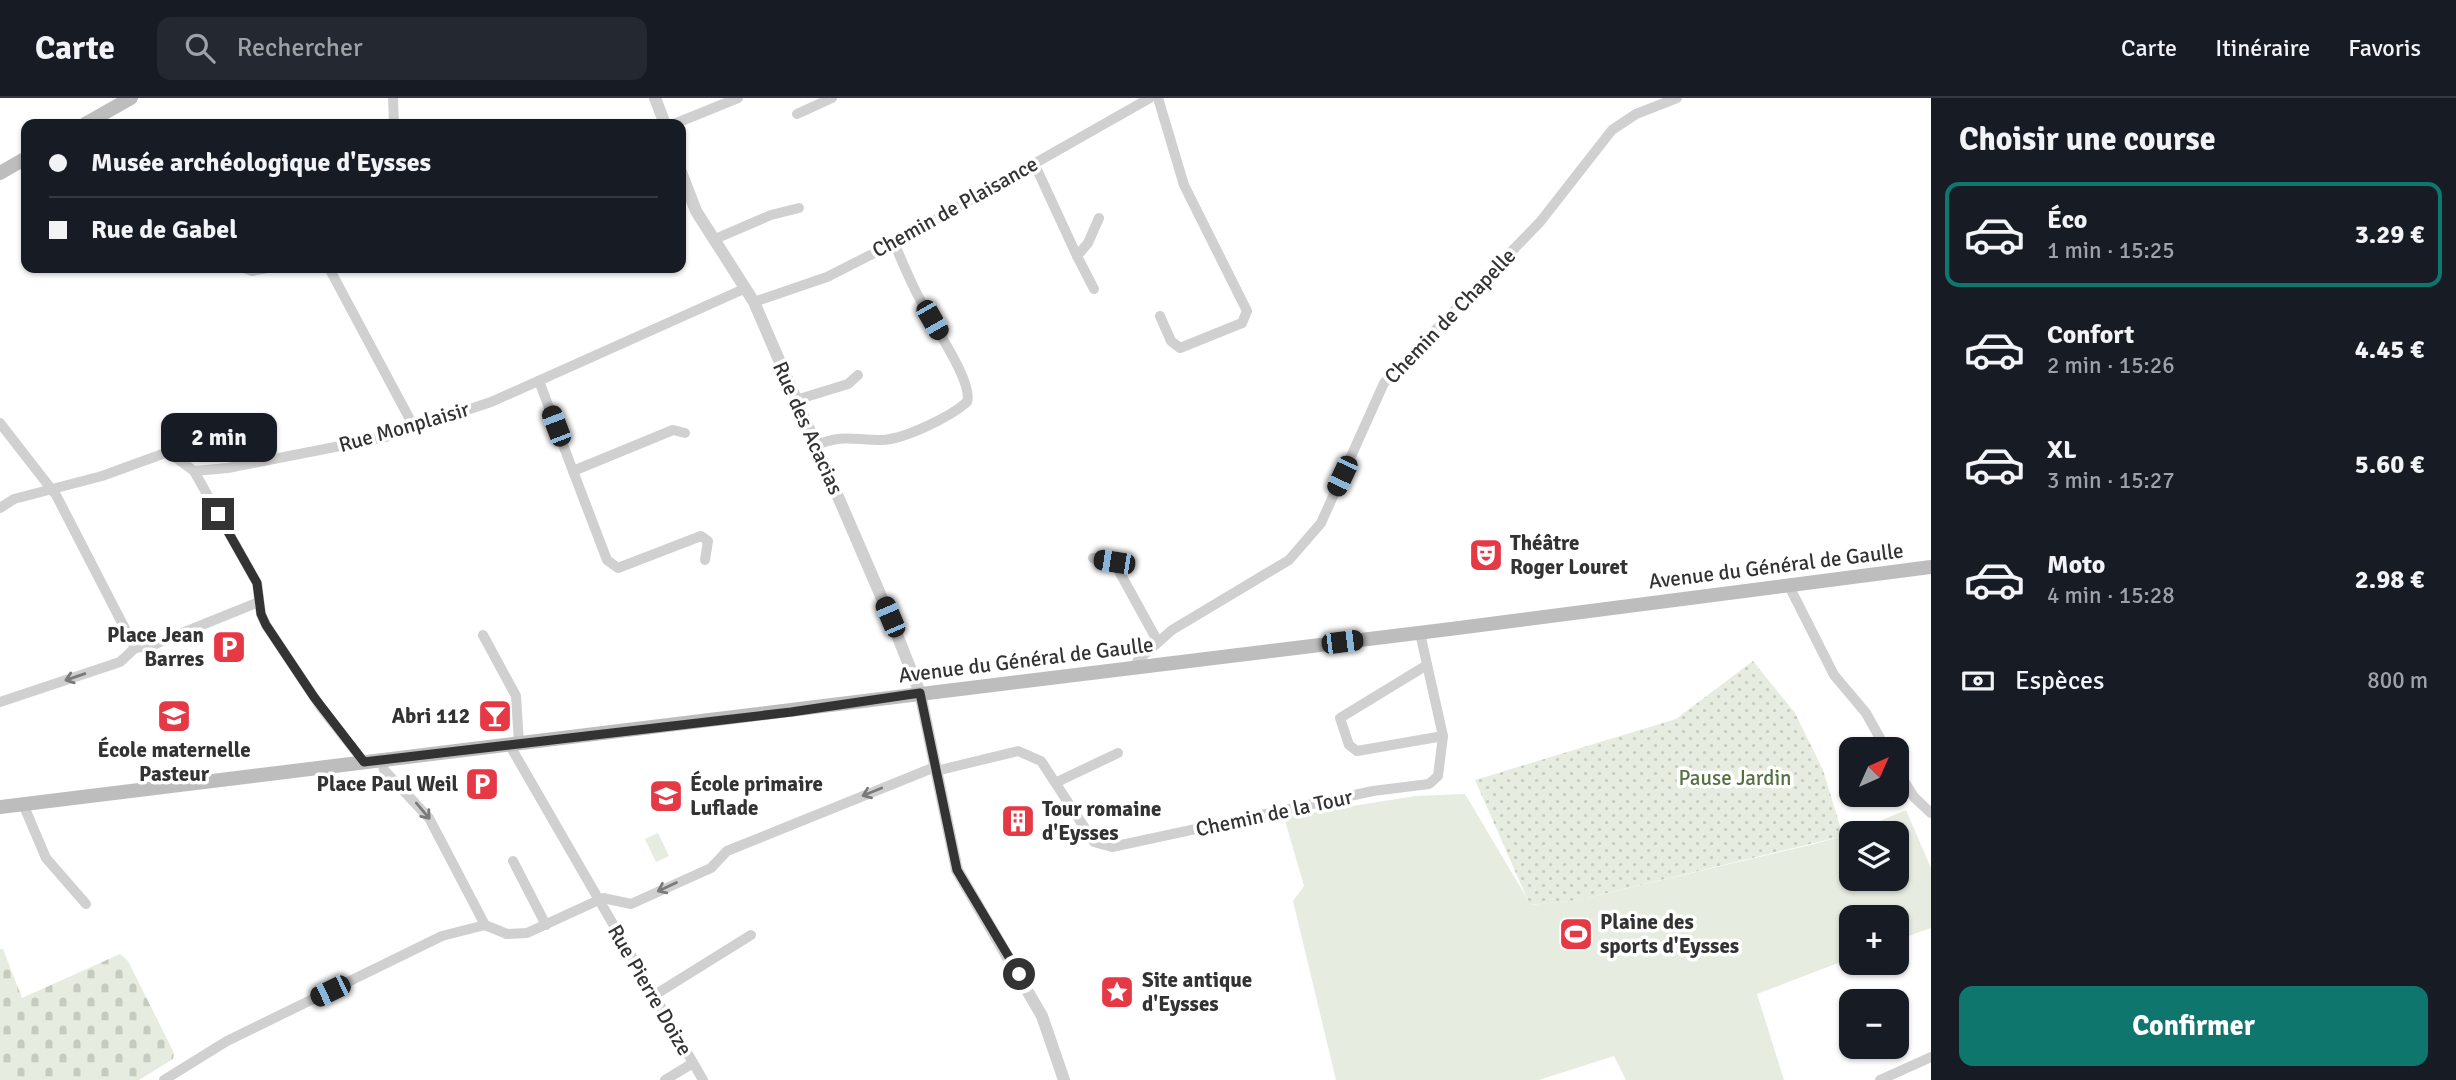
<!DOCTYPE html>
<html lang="fr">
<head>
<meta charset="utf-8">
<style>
	body { margin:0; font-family:Signika,sans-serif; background:#242831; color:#f1f3f6; height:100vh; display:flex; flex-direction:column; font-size:26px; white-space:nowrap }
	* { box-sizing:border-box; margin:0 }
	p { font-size:23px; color:#9ea1a6 }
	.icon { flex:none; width:38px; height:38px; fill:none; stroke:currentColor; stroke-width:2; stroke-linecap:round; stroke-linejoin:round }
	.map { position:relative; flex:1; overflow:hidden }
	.side { display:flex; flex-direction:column; background:#171b24; width:525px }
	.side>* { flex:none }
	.top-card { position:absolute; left:21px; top:21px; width:665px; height:154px; border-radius:14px; box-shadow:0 2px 5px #0004; display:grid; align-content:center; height:154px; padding:0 28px; background:#171b24 }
	.needle { width:46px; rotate:45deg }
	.buttons { position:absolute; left:1839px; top:639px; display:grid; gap:14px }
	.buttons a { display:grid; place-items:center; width:70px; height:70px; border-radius:14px; background:#171b24; box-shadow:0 2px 5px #0004; font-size:35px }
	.end { position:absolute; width:32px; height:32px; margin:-16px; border:9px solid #333; background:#fff; box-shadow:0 0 0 4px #fff }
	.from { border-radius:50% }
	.bubble { position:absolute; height:49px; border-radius:14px; background:#171b24; box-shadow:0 2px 5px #0004; font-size:23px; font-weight:700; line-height:49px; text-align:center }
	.car { position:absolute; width:21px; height:42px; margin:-21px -10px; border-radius:9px; box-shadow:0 0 5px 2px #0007; background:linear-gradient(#222 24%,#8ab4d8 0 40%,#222 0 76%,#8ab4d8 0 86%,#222 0) }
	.top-card b { display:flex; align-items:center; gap:24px; height:66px; font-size:26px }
	.top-card b+b { border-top:2px solid #363941 }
	.top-card i { width:18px; height:18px; background:#f1f3f6 }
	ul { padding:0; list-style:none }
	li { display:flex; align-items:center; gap:21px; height:105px; margin:0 14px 10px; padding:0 14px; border:4px solid transparent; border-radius:14px }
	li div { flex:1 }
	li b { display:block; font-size:26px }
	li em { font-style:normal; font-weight:700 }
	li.selected { border-color:#0f766e }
	li>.icon { width:63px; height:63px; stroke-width:1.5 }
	h2 { padding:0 28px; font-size:32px; line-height:84px }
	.pay { display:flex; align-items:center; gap:18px; height:77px; padding:0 28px; font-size:26px }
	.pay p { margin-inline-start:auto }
	.action { display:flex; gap:14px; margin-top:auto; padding:14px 28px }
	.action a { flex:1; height:80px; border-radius:14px; background:#0f766e; color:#fff; font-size:28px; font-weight:700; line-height:80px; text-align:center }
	header { display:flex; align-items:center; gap:42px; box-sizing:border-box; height:98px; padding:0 35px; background:#171b24; border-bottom:2px solid #363941 }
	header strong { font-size:33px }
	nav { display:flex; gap:38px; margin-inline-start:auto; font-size:24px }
	.search { width:490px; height:63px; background:#242831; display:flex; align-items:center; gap:18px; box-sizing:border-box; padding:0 24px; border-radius:14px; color:#9ea1a6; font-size:26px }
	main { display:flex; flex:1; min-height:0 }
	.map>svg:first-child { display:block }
	.grass { fill:#e6ecdf; fill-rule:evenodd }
	.cemetery { fill:url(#cemetery-stones) }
	.garden { fill:url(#garden-dots) }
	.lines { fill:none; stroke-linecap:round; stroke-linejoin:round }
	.minor { stroke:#d0d0d0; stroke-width:10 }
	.tertiary { stroke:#d0d0d0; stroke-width:12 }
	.secondary { stroke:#bdbdbd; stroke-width:14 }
	.oneway { stroke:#7a7a7a }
	.route { stroke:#333; stroke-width:9 }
	.labels { text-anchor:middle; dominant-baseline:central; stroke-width:7; stroke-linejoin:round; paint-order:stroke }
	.street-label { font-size:21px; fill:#333; stroke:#fff }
	.poi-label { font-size:21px; font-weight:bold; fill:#333; stroke:#fff; text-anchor:start }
	.park-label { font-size:21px; fill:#56703f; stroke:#fff }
</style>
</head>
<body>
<header>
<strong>Carte</strong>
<div class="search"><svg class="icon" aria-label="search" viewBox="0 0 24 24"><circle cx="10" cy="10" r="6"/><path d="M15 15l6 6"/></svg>Rechercher</div>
<nav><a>Carte</a><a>Itinéraire</a><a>Favoris</a></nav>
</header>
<main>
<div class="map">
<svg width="1931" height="982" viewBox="0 0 1931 982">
	<defs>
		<pattern id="cemetery-stones" width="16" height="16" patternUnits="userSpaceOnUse" patternTransform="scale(1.75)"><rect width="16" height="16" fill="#e6ecdf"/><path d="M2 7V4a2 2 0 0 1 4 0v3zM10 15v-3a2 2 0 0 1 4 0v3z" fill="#c6cbc0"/></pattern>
		<pattern id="garden-dots" width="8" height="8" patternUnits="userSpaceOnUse" patternTransform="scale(1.75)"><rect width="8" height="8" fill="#e6ecdf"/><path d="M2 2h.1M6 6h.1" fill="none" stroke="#c6cbc0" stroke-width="1.8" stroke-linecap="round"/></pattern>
	</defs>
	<rect width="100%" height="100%" fill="#fff"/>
	<g class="grass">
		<path d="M1465,696l66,111 47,-5 236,-56 29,-8 63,-26 25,58v60l-34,12v-23h-45l-1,41 -94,36 27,86h-158l-12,-24 -75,24h-203l-43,-179 11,-15 -20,-69 131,-21zM1852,735h45v45h-45z"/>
		<polygon points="658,735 669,758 656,764 645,741"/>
	</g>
	<polygon class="cemetery" points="0,851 3,851 22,900 120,856 128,863 174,955 173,961 139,982 0,982"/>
	<polygon class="garden" points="1753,563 1795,615 1823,672 1843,738 1578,802 1530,807 1475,682 1676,621"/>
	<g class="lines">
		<g class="minor">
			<polyline points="393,0 394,26"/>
			<polyline points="1158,0 1184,87 1247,213 1242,225 1180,250 1171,243 1160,218"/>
			<polyline points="797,16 832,0"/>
			<polyline points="674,26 738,0"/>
			<polyline points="1034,65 1077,158 1088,145 1099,120"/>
			<polyline points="715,141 771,117 799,110"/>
			<polyline points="1077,158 1094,191"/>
			<polyline points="244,170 252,173 267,170"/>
			<polyline points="329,170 414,329"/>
			<polyline points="754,204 827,179 894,145 1150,0"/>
			<polyline points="539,283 573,373 673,332 685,335"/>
			<polyline points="796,302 848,286 858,277"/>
			<polyline points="0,325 56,397 135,550"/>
			<path d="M816,347c27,-11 38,-5 65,-5 22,0 69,-23 86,-38 7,-19 -35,-79 -45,-99 -11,-19 -19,-40 -28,-60"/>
			<polyline points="194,373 257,485 261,516 266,527 322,611 364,664"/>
			<polyline points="573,373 607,462 618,470 701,438 708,443 705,462"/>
			<polyline points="0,410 14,401 102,378 168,354 194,373 228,370 386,339 491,304 746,190"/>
			<polyline points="1093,460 1114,464 1158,544"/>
			<polyline points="1789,488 1834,577 1866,615 1886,651"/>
			<polyline points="483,537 516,598 519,645"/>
			<polyline points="1427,567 1340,620 1349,647 1357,653 1443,638"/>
			<polyline points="1134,571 1138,562 1172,532 1289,462 1321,425 1384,285 1540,124 1612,32 1636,16 1677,0"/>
			<polyline points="0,604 120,564 135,550 150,548 259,504"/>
			<polyline points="509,646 703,982"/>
			<polyline points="382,660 384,672 429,720 485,827 507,836 527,835 603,800 631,806 711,770 727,753 935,669"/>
			<polyline points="1897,672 1914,699 1931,715"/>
			<polyline points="936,673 1018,653 1041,663 1094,744 1112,749 1373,693 1429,686 1438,678 1443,638 1420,535"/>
			<polyline points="1057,684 1118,655"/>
			<polyline points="23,706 46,760 86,806"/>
			<polyline points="513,763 546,827"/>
			<polyline points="653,898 751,837"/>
			<polyline points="164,982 227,943 442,838 485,827"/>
			<polyline points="665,982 693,965"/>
			<polyline points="1880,982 1931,959"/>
		</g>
		<g class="tertiary">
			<polyline points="655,0 665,26"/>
			<polyline points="681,74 696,113 754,204 890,519 920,595 957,772 1042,918 1064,982"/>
		</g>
		<g class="secondary">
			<polyline points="85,26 131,0"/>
			<polyline points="0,75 26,60"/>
			<path d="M0,709c643,-82 1288,-154 1931,-240"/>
		</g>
	</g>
	<defs><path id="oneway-shaft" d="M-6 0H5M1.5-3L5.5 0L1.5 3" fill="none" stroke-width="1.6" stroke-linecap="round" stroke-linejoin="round" transform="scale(1.75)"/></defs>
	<g class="oneway">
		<use href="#oneway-shaft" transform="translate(75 579) rotate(161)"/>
		<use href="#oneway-shaft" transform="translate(872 694) rotate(158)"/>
		<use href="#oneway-shaft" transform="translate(423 713) rotate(50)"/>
		<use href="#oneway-shaft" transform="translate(667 789) rotate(155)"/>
	</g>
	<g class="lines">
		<polyline class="route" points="218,416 257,485 261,516 266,527 314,599 364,664 791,614 920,595 957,772 1019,876"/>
	</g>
	<defs>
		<g id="theatre-square" transform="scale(1.75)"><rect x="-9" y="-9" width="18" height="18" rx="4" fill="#e63946" stroke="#fff"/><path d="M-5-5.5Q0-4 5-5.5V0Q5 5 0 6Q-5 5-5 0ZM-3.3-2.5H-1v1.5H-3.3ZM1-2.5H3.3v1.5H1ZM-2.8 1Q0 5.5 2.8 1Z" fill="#fff"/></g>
		<g id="parking-square" transform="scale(1.75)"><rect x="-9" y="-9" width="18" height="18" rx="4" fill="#e63946" stroke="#fff"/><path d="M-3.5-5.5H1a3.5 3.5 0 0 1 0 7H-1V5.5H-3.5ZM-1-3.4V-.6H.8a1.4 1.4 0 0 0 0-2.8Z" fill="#fff"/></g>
		<g id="school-square" transform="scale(1.75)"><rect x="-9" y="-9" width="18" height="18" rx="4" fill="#e63946" stroke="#fff"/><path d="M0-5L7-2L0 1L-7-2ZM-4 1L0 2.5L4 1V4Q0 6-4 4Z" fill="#fff"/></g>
		<g id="bar-square" transform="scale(1.75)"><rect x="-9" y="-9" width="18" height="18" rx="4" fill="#e63946" stroke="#fff"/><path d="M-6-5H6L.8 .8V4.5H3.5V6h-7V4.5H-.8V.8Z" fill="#fff"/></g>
		<g id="building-square" transform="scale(1.75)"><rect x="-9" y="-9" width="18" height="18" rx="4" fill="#e63946" stroke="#fff"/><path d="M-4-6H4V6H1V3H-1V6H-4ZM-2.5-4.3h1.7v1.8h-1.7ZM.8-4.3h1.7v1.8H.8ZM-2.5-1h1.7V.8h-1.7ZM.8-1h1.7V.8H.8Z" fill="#fff"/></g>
		<g id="stadium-square" transform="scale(1.75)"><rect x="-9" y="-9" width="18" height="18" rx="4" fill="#e63946" stroke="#fff"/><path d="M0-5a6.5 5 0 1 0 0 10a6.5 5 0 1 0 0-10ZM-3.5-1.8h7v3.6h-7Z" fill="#fff"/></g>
		<g id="sight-square" transform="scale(1.75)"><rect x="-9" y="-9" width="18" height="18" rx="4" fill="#e63946" stroke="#fff"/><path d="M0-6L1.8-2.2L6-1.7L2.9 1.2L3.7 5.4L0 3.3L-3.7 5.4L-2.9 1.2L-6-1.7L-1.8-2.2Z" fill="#fff"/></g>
	</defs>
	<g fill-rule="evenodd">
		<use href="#theatre-square" x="1486" y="457"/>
		<use href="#parking-square" x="229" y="549"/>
		<use href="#school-square" x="174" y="618"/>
		<use href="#bar-square" x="495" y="618"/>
		<use href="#parking-square" x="482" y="686"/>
		<use href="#school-square" x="666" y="698"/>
		<use href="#building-square" x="1018" y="723"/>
		<use href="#stadium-square" x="1576" y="836"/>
		<use href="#sight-square" x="1117" y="894"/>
	</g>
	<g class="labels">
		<g class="street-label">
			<text transform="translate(955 109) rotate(-29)">Chemin de Plaisance</text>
			<text transform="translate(1450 218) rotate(-46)">Chemin de Chapelle</text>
			<text transform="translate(404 329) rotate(-16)">Rue Monplaisir</text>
			<text transform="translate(808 330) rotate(66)">Rue des Acacias</text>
			<text transform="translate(1776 468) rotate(-7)">Avenue du Général de Gaulle</text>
			<text transform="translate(1026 562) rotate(-7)">Avenue du Général de Gaulle</text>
			<text transform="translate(1274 715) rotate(-12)">Chemin de la Tour</text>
			<text transform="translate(650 892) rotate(60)">Rue Pierre Doize</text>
		</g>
		<g class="poi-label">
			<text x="1510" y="445">Théâtre<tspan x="1510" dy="24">Roger Louret</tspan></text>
			<text x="204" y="537" text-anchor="end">Place Jean<tspan x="204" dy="24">Barres</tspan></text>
			<text x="470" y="618" text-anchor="end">Abri 112</text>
			<text x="174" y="652" text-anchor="middle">École maternelle<tspan x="174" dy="24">Pasteur</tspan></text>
			<text x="458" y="686" text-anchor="end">Place Paul Weil</text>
			<text x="690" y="686">École primaire<tspan x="690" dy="24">Luflade</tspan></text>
			<text x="1042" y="711">Tour romaine<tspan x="1042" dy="24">d'Eysses</tspan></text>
			<text x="1600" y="824">Plaine des<tspan x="1600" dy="24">sports d'Eysses</tspan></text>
			<text x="1142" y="882">Site antique<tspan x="1142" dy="24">d'Eysses</tspan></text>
		</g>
		<g class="park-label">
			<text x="1735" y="680">Pause Jardin</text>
		</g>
	</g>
</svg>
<div class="buttons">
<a><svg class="needle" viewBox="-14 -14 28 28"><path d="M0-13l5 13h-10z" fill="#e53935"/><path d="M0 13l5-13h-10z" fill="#9ea1a6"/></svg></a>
<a><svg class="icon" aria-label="layers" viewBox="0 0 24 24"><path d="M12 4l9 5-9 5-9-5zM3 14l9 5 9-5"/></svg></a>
<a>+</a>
<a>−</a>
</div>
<i class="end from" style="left:1019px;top:876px"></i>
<i class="end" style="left:218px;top:416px"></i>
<div class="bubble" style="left:161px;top:315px;width:116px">2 min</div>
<i class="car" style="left:932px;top:222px;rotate:150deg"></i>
<i class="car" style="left:556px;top:328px;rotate:339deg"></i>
<i class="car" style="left:1342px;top:378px;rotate:205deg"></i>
<i class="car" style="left:1114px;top:464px;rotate:279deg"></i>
<i class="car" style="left:890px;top:519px;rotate:337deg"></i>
<i class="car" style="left:1342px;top:544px;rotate:83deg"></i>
<i class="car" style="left:330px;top:893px;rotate:244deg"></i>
<div class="top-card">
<b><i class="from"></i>Musée archéologique d'Eysses</b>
<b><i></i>Rue de Gabel</b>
</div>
</div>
<section class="side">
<h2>Choisir une course</h2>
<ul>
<li class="selected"><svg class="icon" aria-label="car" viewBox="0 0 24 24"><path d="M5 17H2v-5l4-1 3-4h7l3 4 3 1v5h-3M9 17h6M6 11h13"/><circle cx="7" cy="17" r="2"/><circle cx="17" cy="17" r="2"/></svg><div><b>Éco</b><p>1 min · 15:25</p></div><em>3.29 €</em></li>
<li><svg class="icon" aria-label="car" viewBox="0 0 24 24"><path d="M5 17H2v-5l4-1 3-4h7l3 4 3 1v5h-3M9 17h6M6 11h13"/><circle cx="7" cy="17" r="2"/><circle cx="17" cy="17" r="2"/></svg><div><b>Confort</b><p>2 min · 15:26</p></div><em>4.45 €</em></li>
<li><svg class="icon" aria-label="car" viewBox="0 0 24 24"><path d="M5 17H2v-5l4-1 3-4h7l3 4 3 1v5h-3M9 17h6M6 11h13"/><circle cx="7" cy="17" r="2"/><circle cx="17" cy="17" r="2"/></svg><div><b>XL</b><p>3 min · 15:27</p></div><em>5.60 €</em></li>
<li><svg class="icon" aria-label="car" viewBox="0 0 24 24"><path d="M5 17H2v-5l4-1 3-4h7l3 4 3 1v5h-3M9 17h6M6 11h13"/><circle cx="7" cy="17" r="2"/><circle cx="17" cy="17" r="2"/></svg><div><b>Moto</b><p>4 min · 15:28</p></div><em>2.98 €</em></li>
</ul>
<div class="pay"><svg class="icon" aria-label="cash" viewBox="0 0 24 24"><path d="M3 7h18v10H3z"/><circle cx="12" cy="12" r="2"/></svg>Espèces<p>800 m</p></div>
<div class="action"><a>Confirmer</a></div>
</section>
</main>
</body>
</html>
